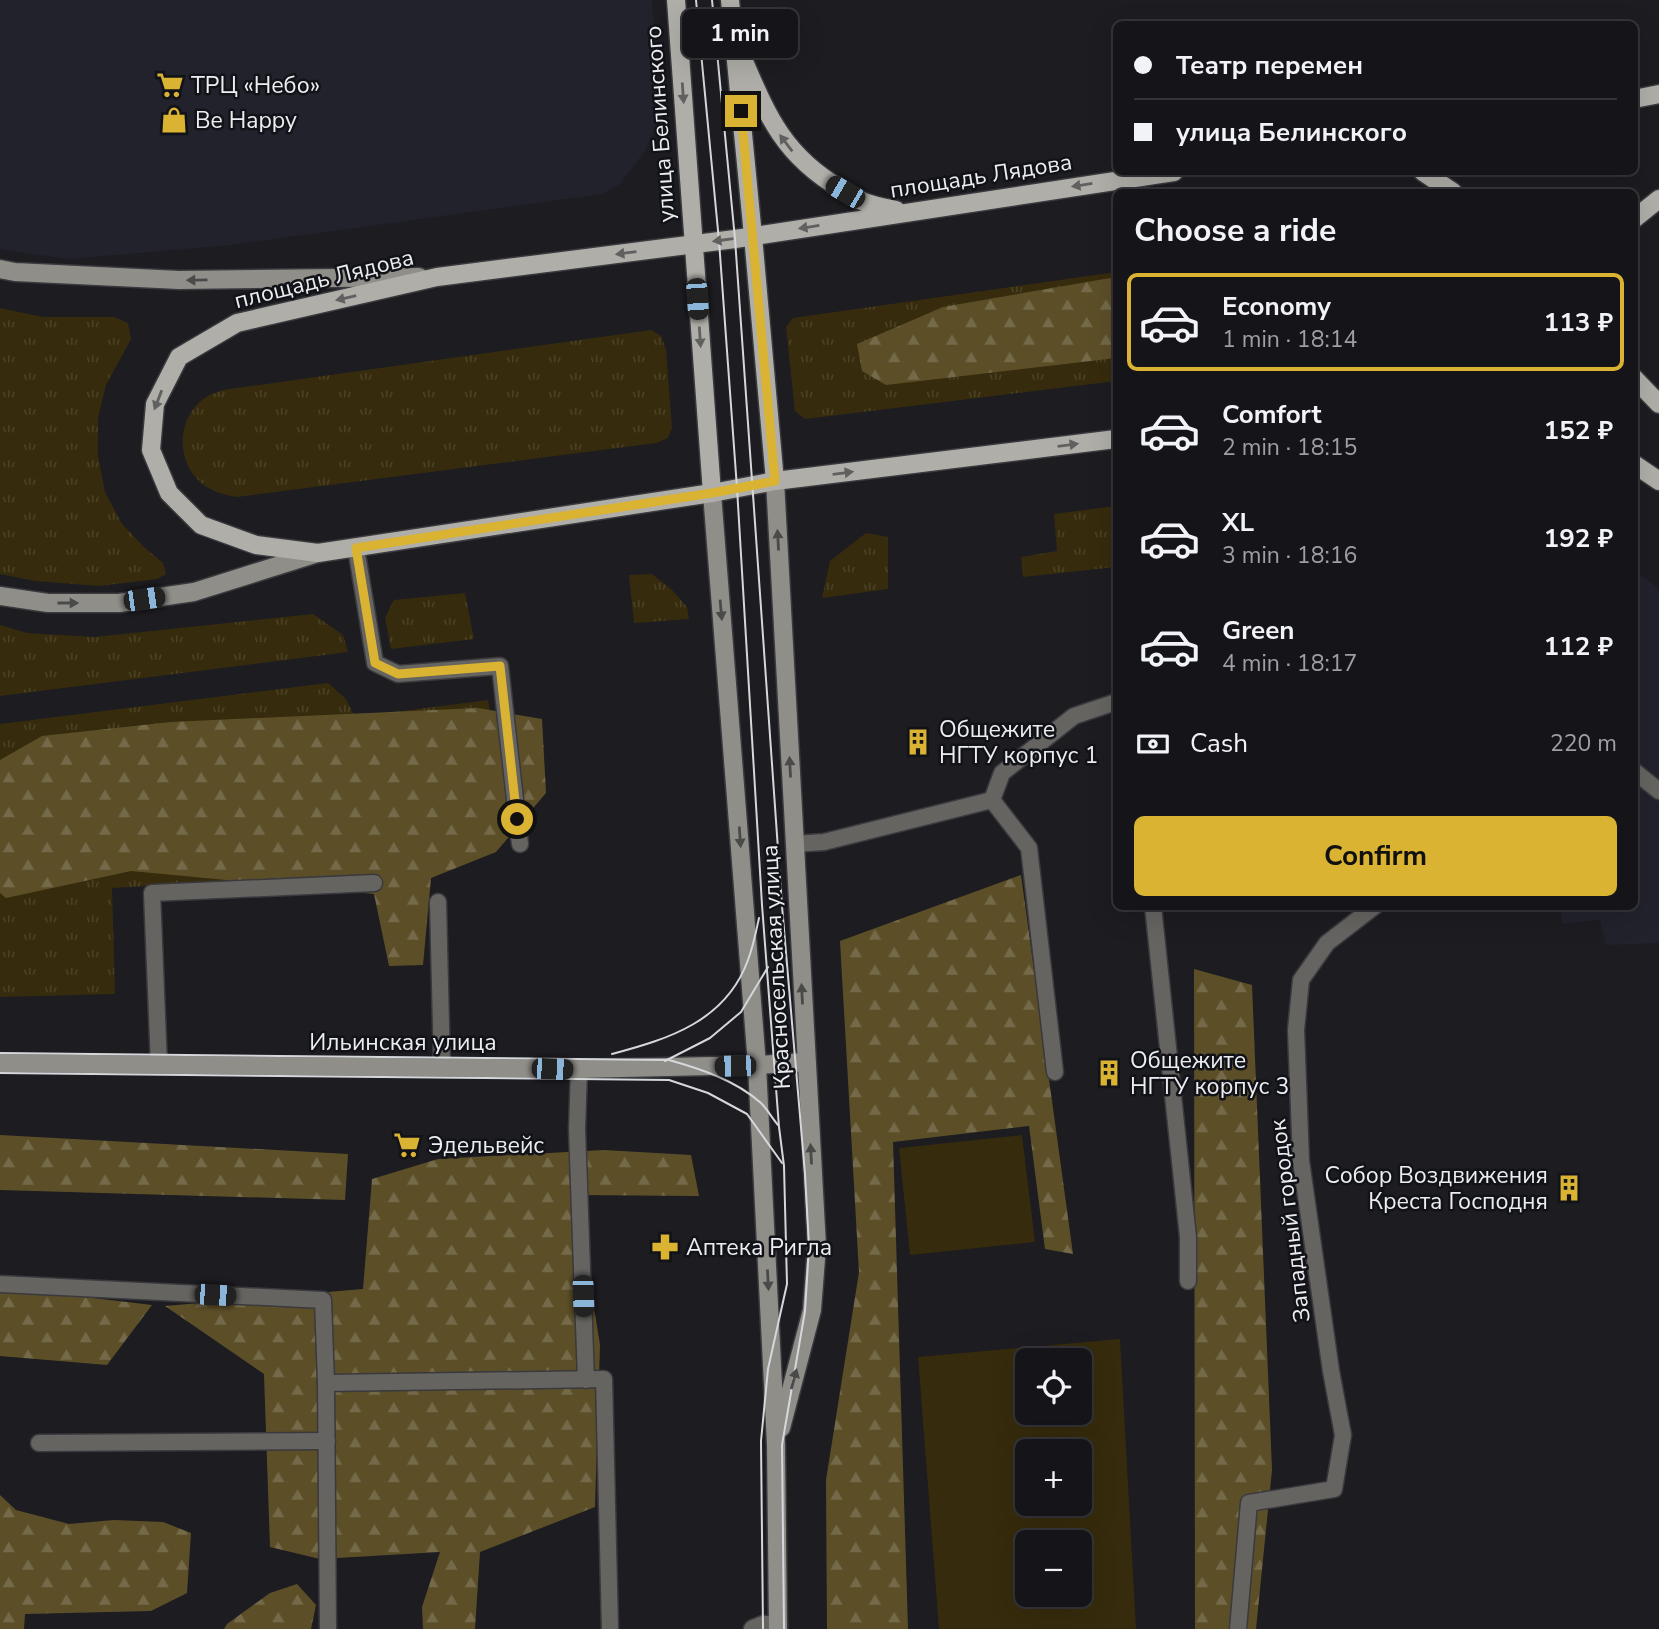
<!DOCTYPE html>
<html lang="en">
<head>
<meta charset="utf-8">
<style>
	body { margin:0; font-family:"Nunito Sans",sans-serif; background:#222226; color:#f1f3f6; height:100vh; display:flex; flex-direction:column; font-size:26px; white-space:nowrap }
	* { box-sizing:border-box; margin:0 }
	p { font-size:23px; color:#9d9fa2 }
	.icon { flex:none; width:38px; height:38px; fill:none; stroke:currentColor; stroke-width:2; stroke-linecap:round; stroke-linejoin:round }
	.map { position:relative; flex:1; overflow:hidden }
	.side { position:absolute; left:1113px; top:189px; width:525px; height:721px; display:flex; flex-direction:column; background:#151519; border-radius:10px; box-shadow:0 7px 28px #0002,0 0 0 2px #343438 }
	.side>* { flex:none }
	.guide { position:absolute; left:1113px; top:21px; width:525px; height:154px; border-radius:10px; box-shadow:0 7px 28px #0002,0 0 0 2px #343438; display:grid; align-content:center; height:154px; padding:0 21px; background:#151519 }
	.controls { position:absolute; left:1015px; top:1348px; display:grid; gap:14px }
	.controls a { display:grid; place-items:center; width:77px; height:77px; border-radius:10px; background:#151519; box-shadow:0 7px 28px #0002,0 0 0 2px #343438; font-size:35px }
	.end { position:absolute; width:32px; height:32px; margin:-16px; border:9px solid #dab333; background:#111; box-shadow:0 0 0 4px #111 }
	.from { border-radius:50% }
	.bubble { position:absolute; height:49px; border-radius:10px; background:#151519; box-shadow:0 7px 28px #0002,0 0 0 2px #343438; font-size:23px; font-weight:700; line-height:49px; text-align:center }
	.car { position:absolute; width:21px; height:42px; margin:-21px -10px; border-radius:9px; box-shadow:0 0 5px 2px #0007; background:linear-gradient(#222 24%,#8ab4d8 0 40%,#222 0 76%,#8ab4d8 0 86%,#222 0) }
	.guide b { display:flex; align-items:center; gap:24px; height:66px; font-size:26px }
	.guide b+b { border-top:2px solid #343438 }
	.guide i { width:18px; height:18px; background:#f1f3f6 }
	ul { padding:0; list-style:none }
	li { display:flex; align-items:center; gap:21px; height:98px; margin:0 14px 10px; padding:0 7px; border:4px solid transparent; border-radius:10px }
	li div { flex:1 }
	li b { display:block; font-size:26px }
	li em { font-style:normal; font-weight:700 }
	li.current { border-color:#dab333 }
	li>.icon { width:63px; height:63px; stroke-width:1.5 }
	h2 { padding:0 21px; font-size:32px; line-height:84px }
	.pay { display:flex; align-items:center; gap:18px; height:77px; padding:0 21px; font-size:26px }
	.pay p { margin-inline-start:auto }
	.cta { display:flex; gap:14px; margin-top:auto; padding:14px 21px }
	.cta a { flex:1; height:80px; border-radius:10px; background:#dab333; color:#111; font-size:28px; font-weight:700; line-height:80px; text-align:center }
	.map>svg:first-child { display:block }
	.built { fill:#22222d }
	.grass { fill:url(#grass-tufts) }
	.forest { fill:url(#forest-firs) }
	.pitch { fill:#362b0c; fill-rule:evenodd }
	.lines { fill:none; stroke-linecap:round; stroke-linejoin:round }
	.lane-casing { stroke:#39393e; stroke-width:19 }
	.street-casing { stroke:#39393e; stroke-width:21 }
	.secondary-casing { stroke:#39393e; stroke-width:21 }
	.primary-casing { stroke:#39393e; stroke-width:21 }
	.lane { stroke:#656461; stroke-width:16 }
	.street { stroke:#656461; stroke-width:18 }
	.secondary { stroke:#8f8e89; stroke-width:18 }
	.primary { stroke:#b0aea8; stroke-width:18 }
	.tram { stroke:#d6d7db; stroke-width:2 }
	.oneway { fill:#616060 }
	.oneway2 { fill:#4a4a4b }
	.route { stroke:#dab333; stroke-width:9 }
	.labels { text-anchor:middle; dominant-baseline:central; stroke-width:5; stroke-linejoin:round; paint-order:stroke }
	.poi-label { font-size:23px; fill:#ecedf1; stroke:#121318; text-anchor:start }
	.street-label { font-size:23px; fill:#ecedf1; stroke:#121318 }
</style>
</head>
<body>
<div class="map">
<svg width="1659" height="1629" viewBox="0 0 1659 1629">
	<defs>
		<pattern id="grass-tufts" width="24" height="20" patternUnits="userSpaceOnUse" patternTransform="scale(1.75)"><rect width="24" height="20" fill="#362b0c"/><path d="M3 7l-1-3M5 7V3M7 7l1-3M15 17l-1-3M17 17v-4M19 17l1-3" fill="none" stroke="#4a4024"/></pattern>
		<pattern id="forest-firs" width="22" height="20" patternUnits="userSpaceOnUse" patternTransform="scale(1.75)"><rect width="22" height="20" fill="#5c4f28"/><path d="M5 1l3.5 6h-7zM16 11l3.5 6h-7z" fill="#746948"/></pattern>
	</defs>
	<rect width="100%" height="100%" fill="#1c1c21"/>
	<g class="built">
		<polygon points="0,0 652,0 658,96 657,122 645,151 620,184 602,194 231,245 69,259 10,251 0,249"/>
		<polygon points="1635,570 1659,589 1659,943 1606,945 1600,920 1562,924 1561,907 1634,906"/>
	</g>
	<g class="grass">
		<polygon points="1116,272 1116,381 805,419 795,411 786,327 793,318"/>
		<polygon points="0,308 43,317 114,317 128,323 131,339 106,385 98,418 98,456 105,492 122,524 144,547 163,563 166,574 157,579 99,586 35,581 0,574"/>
		<path d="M651,330l10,6 5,13 6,79 -4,10 -12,5 -419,54c-11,-2 -21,-4 -30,-10 -33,-20 -32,-72 1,-91 5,-3 11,-4 15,-6z"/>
		<polygon points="1116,506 1116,567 1023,577 1021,557 1057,551 1054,514"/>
		<polygon points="866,533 888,537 888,589 822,598 830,561"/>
		<polygon points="652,574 672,590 687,607 689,619 634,623 629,575"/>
		<polygon points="465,593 474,639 391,649 385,618 394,600"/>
		<polygon points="313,614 343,635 348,652 0,696 0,625 27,633 95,637"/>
		<polygon points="328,683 346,699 355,717 488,700 511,828 380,873 112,888 115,994 0,997 0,724"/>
	</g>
	<g class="forest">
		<polygon points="1116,277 1116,358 886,385 862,371 857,344 943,307"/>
		<polygon points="478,708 542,719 546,793 496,852 431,878 423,965 389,966 374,894 131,871 6,898 0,893 0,760 42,736 171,722"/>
		<polygon points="1021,875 1073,1254 1045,1249 1029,1126 893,1142 908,1629 827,1629 826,1480 859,1272 840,941"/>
		<polygon points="1194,969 1252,985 1272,1470 1256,1629 1195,1629"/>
		<polygon points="0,1135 348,1154 345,1200 0,1190"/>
		<polygon points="604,1150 691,1155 699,1196 576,1195 600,1345 595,1507 480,1552 475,1629 423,1629 422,1607 440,1552 320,1559 270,1547 264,1374 165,1306 363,1289 372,1179 438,1159"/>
		<polygon points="0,1287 152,1305 107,1365 0,1356"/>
		<polygon points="0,1495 16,1510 69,1524 114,1520 163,1522 191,1533 187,1593 151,1611 25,1614 24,1629 0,1629"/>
		<polygon points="297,1584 316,1605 311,1629 224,1629 227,1624 270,1593"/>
	</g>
	<g class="pitch">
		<polygon points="1022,1135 1035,1242 910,1255 899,1148"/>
		<path d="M1120,1339l16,290h-197l-21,-272zM1027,1360h53v52h-53zM1027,1451h53v52h-53zM1027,1542h53v52h-53z"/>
	</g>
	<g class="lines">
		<g class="lane-casing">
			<g id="lane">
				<polyline points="356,548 375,663 398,674 500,666 520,844"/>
				<polyline points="1634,771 1659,791"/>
				<polyline points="992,800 1029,848 1055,1072"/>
				<polyline points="794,844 824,842 992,800 1002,773 1074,716 1116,702"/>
				<polyline points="438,902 442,1067"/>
				<polyline points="1153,906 1188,1237 1188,1281"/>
				<polyline points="159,1065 152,893 374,883"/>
				<polyline points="579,1069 577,1129 586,1380"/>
				<polyline points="0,1284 323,1300 326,1383 328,1629"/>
				<polyline points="326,1383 604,1379 610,1629"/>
				<polyline points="39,1443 327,1441"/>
				<polyline points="1238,1629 1249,1503 1334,1489 1343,1435 1331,1371 1301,1161 1296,1030 1301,980 1327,943 1375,906"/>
			</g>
		</g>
		<g class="street-casing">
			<polyline id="street" points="753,1629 763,1625 778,1625"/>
		</g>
		<g class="secondary-casing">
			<g id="secondary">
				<polyline points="0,269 15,272 179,280 419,277"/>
				<polyline points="775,481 817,1246 812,1310 781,1428"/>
				<polyline points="712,493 757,1065 776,1445 778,1629"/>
				<polyline points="0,596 48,603 119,603 194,592 318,553"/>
				<polyline points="0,1063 579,1069 757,1065 806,1062"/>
			</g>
		</g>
		<g class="primary-casing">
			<g id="primary">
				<polyline points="676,0 712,493"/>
				<polyline points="730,0 753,236 775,481"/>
				<path d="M740,52c26,60 41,102 101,137 7,4 15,10 23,13 10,4 22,6 32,8"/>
				<polyline points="1634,99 1659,94"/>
				<polyline points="1423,172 1453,192"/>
				<polyline points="1634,219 1659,199"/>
				<polyline points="1634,378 1659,404"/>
				<polyline points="1116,439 775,481 712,493 318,553 256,545 201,525 169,493 151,450 155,404 179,357 237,323 437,277 735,239 1174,172"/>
				<polyline points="1634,464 1659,481"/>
			</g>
		</g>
		<use href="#lane" class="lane"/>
		<use href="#street" class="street"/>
		<use href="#secondary" class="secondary"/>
		<use href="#primary" class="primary"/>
		<g class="tram">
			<polyline points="696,0 719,241 737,488 762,905 779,1127 784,1166 787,1284 768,1369 761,1441 763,1629"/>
			<polyline points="712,0 735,239 782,906 805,1174 809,1246 805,1311 782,1445 784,1629"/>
			<path d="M0,1053l669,7c32,9 66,20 92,43 6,6 11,15 17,22"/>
			<path d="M612,1054c57,-15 114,-33 136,-94 5,-13 8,-28 11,-42"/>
			<polyline points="665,1061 710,1038 741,1012 768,967"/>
			<polyline points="0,1073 669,1080 708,1093 747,1114 782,1163"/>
		</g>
	</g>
	<defs><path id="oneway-solid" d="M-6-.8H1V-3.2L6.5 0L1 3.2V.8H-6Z" transform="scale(1.75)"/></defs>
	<g class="oneway">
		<use href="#oneway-solid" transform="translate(683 93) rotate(86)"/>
		<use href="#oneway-solid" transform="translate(786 143) rotate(-127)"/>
		<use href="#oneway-solid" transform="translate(1082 185) rotate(171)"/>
		<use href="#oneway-solid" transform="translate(809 227) rotate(171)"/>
		<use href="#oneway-solid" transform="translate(723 240) rotate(172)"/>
		<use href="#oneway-solid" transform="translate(626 253) rotate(173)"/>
		<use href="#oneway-solid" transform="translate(346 298) rotate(167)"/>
		<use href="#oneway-solid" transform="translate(700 337) rotate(86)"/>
		<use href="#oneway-solid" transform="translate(158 400) rotate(111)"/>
		<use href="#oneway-solid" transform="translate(1068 445) rotate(-7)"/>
		<use href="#oneway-solid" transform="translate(843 473) rotate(-7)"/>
	</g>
	<g class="oneway2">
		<use href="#oneway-solid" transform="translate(197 280) rotate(179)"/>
		<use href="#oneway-solid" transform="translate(778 540) rotate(-93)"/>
		<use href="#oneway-solid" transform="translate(68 603)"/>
		<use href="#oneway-solid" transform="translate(721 610) rotate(85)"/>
		<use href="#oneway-solid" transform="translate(790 767) rotate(-93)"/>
		<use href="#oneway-solid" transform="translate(740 837) rotate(86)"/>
		<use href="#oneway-solid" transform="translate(802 994) rotate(-93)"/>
		<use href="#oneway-solid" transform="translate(811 1154) rotate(-93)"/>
		<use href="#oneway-solid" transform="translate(768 1280) rotate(87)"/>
		<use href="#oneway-solid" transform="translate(794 1379) rotate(-75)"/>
	</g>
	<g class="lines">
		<polyline class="route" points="517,819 500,666 398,674 375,663 356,548 712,493 775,481 741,111"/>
	</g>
	<defs>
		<g id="supermarket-bare" transform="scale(2.1)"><path d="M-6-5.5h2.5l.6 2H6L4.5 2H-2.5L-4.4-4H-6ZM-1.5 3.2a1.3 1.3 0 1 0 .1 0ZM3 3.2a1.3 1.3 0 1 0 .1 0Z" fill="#dab333" stroke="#121318" stroke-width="2.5" paint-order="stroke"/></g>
		<g id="shop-bare" transform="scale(2.1)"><path d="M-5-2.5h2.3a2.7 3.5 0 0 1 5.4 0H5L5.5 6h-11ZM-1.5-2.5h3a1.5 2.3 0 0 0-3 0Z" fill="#dab333" stroke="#121318" stroke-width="2.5" paint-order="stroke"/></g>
		<g id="building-bare" transform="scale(2.1)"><path d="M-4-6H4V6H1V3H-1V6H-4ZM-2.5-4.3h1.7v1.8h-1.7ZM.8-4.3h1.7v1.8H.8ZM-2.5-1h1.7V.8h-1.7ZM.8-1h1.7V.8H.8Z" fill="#dab333" stroke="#121318" stroke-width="2.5" paint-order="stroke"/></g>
		<g id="pharmacy-bare" transform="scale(2.1)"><path d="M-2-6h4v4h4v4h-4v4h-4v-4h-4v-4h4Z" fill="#dab333" stroke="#121318" stroke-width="2.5" paint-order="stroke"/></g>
	</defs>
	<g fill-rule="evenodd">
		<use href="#supermarket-bare" x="170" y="85"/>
		<use href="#shop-bare" x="174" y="120"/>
		<use href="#building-bare" x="918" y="742"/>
		<use href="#building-bare" x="1109" y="1073"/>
		<use href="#supermarket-bare" x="407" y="1145"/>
		<use href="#building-bare" x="1569" y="1188"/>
		<use href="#pharmacy-bare" x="665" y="1247"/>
	</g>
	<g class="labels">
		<g class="poi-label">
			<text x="191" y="85">ТРЦ «Небо»</text>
			<text x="195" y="120">Be Happy</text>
			<text x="939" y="729">Общежите<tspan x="939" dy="26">НГТУ корпус 1</tspan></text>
			<text x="1130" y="1060">Общежите<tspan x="1130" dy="26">НГТУ корпус 3</tspan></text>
			<text x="428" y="1145">Эдельвейс</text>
			<text x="1548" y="1175" text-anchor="end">Собор Воздвижения<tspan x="1548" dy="26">Креста Господня</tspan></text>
			<text x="686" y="1247">Аптека Ригла</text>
		</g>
		<g class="street-label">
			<text transform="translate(660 124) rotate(-94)">улица Белинского</text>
			<text transform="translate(981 176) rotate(-9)">площадь Лядова</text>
			<text transform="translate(324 279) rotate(-14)">площадь Лядова</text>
			<text transform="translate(776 967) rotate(-93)">Красносельская улица</text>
			<text x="403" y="1042">Ильинская улица</text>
			<text transform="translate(1290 1221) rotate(-97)">Западный городок</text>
		</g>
	</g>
</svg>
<div class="controls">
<a><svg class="icon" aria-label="locate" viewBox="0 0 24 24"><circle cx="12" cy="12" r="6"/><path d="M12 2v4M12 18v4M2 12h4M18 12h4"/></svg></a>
<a>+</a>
<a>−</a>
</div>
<i class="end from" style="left:517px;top:819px"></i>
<i class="end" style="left:741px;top:111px"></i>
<div class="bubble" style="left:682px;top:9px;width:116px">1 min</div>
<i class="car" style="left:845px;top:192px;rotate:300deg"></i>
<i class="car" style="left:697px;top:299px;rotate:176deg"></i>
<i class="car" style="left:144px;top:599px;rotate:82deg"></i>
<i class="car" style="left:735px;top:1066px;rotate:269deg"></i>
<i class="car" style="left:552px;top:1069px;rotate:92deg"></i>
<i class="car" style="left:215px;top:1295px;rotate:93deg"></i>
<i class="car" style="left:583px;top:1296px;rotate:178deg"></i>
<div class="guide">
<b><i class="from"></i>Театр перемен</b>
<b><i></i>улица Белинского</b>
</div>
<section class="side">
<h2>Choose a ride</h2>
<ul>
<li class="current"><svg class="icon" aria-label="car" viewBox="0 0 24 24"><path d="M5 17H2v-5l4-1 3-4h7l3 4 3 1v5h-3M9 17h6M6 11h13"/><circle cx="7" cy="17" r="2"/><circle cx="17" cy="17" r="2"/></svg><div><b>Economy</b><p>1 min · 18:14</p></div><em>113 ₽</em></li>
<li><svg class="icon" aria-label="car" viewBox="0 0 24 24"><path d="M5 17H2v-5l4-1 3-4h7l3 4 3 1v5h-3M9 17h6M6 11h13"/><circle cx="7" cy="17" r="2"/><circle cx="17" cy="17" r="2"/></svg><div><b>Comfort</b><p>2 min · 18:15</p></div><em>152 ₽</em></li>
<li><svg class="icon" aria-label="car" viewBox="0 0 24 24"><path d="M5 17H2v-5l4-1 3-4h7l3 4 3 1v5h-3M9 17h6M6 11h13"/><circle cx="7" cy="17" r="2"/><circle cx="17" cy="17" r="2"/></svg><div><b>XL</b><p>3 min · 18:16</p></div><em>192 ₽</em></li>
<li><svg class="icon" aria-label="car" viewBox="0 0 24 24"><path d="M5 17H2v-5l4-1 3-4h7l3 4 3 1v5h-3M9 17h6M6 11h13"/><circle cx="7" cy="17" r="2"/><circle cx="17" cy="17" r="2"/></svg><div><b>Green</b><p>4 min · 18:17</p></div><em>112 ₽</em></li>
</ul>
<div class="pay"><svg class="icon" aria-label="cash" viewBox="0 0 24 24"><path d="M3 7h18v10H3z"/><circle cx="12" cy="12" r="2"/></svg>Cash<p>220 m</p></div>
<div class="cta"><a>Confirm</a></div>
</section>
</div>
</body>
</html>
